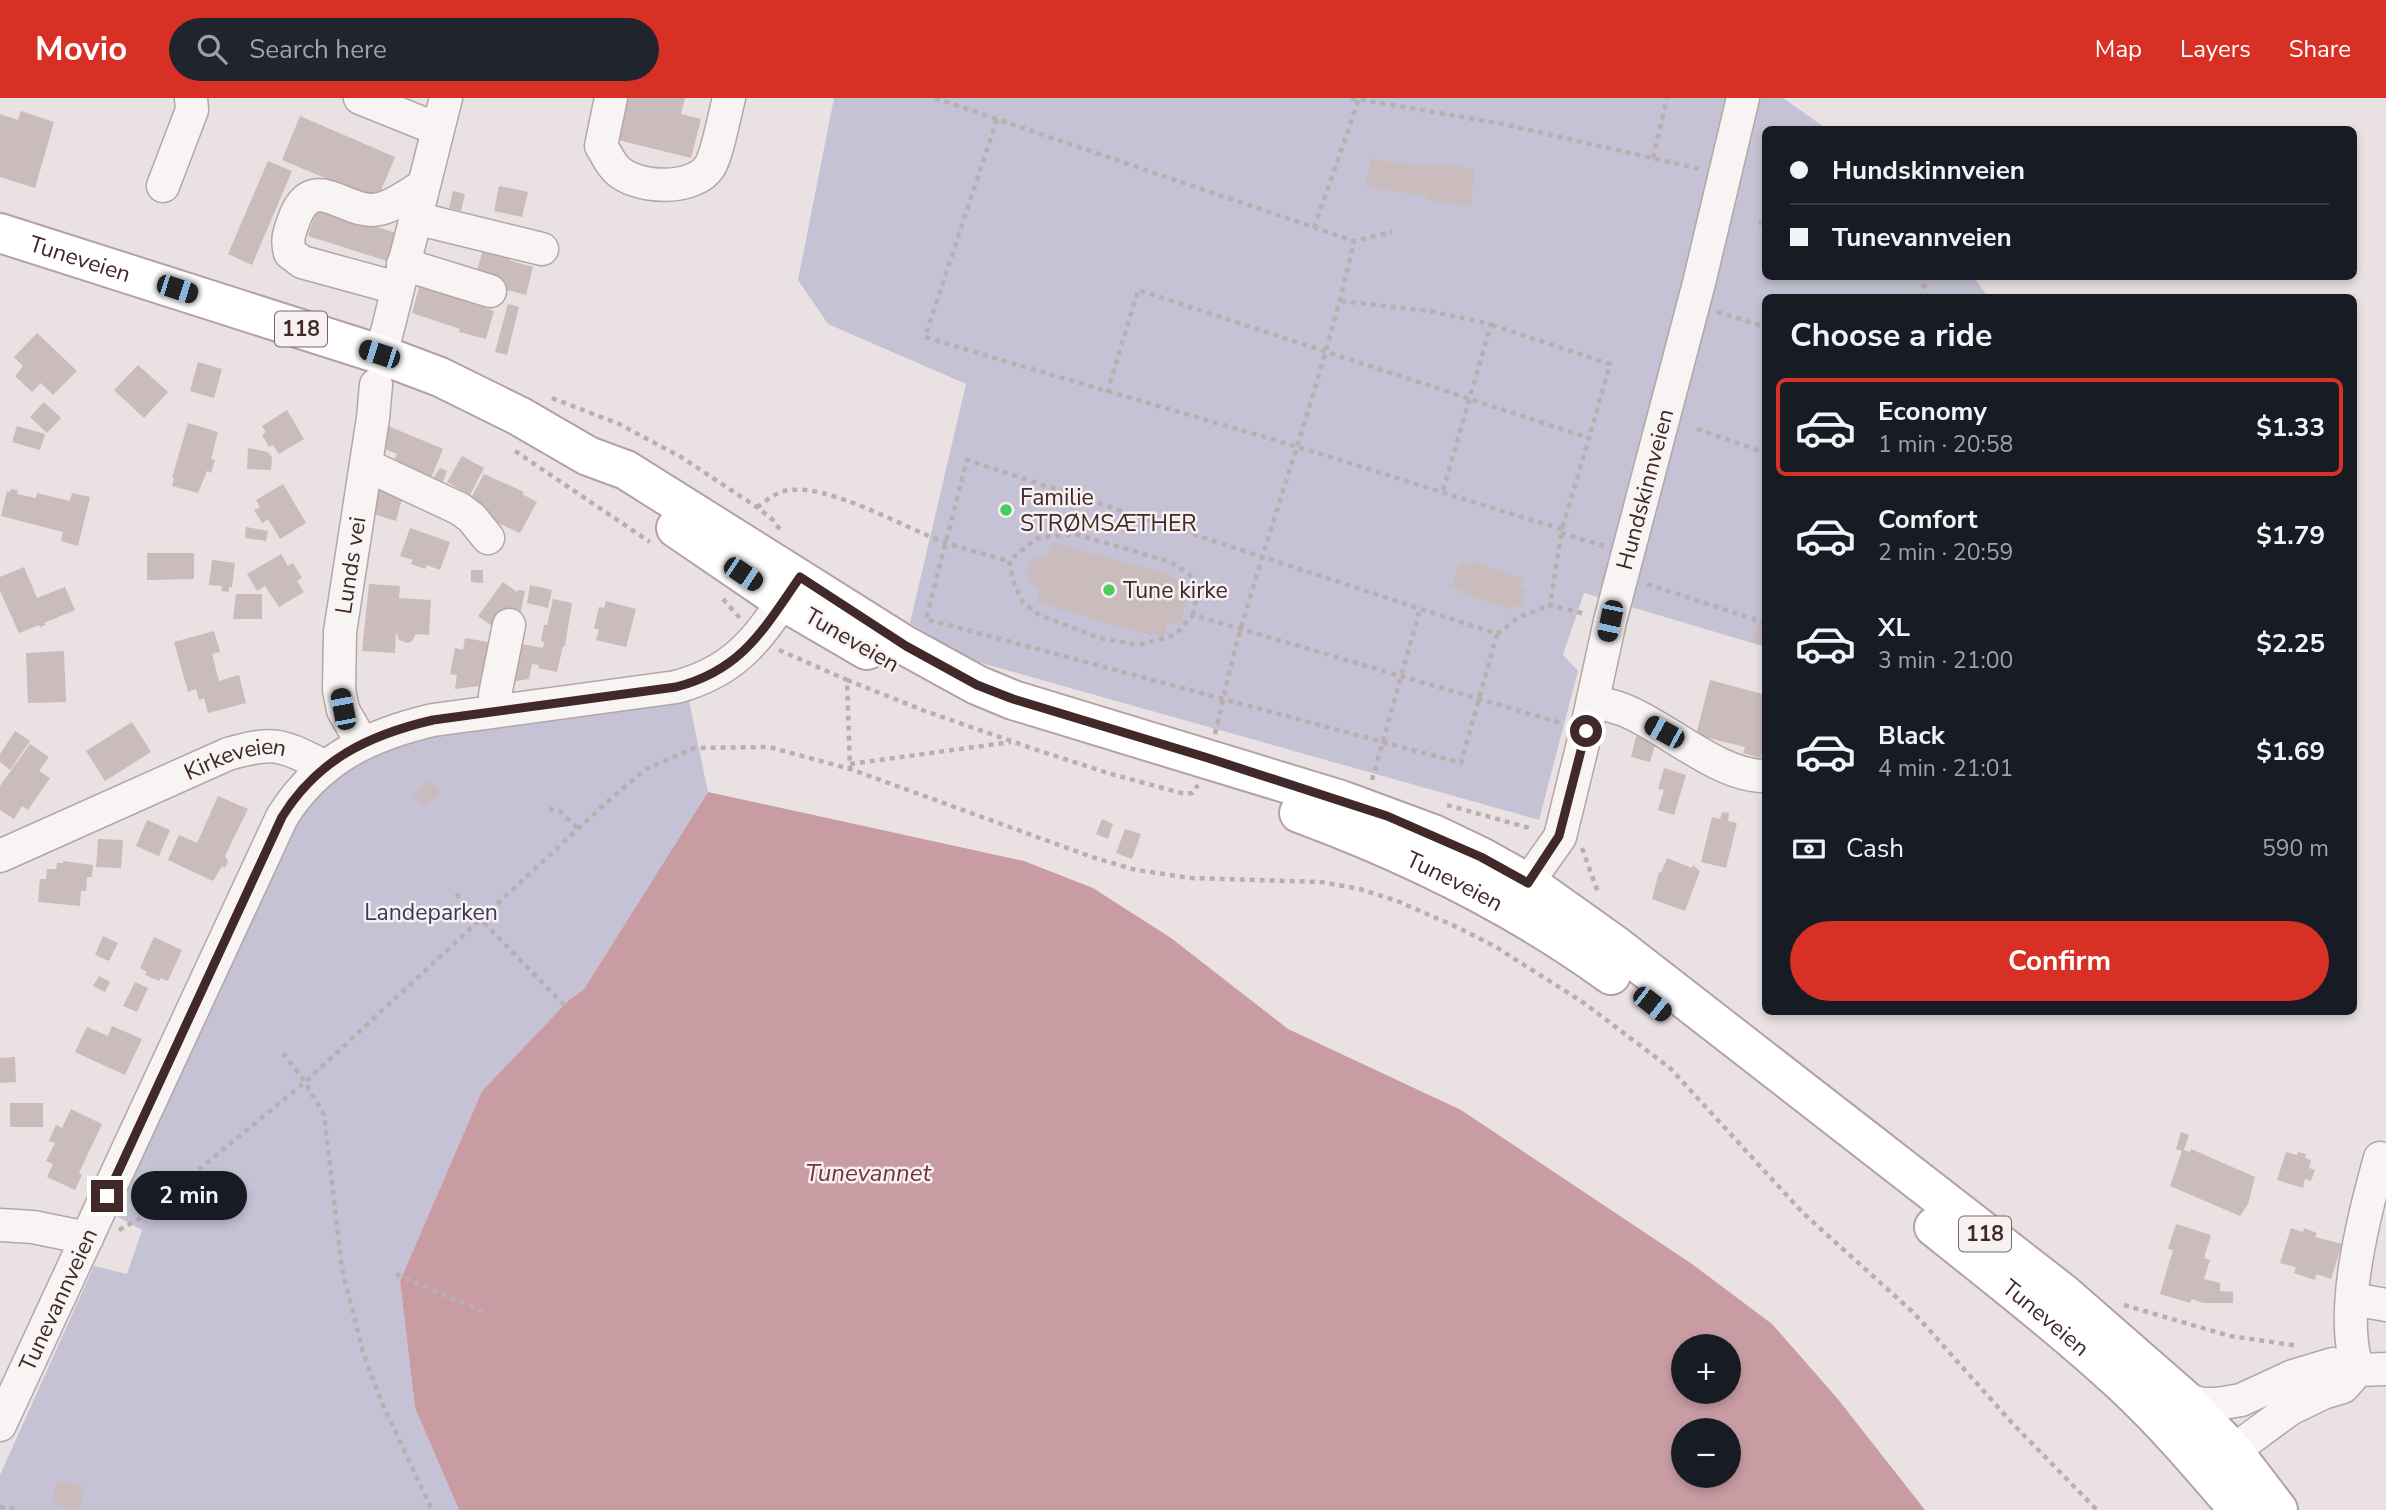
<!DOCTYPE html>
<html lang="en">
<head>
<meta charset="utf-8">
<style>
	body { margin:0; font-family:"Nunito Sans",sans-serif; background:#20242c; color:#f1f3f6; height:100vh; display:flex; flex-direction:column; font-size:26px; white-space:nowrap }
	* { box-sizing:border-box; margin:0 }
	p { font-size:23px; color:#9ea1a6 }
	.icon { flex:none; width:38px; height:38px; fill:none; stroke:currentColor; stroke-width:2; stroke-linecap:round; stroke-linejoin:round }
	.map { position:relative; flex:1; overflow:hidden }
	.panel { position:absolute; left:1762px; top:196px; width:595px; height:721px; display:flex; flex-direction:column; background:#171b24; border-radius:10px; box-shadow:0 4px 10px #0003 }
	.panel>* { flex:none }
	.banner { position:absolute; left:1762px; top:28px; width:595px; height:154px; border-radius:10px; box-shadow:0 4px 10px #0003; display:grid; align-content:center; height:154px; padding:0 28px; background:#171b24 }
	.tools { position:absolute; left:1671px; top:1236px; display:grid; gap:14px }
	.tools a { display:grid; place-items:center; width:70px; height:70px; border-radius:50%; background:#171b24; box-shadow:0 4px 10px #0003; font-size:35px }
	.end { position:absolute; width:32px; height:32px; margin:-16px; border:9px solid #41292a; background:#fff; box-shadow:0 0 0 4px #fff }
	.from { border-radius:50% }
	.bubble { position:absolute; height:49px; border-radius:24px; background:#171b24; box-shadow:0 4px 10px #0003; font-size:23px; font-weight:700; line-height:49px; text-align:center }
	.car { position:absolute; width:21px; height:42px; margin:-21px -10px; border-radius:9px; box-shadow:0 0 5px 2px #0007; background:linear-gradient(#222 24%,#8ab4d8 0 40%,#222 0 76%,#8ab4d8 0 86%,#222 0) }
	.banner b { display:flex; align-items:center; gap:24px; height:66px; font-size:26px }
	.banner b+b { border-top:2px solid #363941 }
	.banner i { width:18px; height:18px; background:#f1f3f6 }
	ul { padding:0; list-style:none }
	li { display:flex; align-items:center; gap:21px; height:98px; margin:0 14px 10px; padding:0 14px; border:4px solid transparent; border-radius:10px }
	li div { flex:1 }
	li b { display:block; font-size:26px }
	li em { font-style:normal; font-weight:700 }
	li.current { border-color:#d93025 }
	li>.icon { width:63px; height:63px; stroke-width:1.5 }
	h2 { padding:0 28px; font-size:32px; line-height:84px }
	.pay { display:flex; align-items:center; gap:18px; height:77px; padding:0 28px; font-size:26px }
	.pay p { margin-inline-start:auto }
	.cta { display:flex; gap:14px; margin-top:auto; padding:14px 28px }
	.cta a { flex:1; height:80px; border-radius:42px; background:#d93025; color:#fff; font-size:28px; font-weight:700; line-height:80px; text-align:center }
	header { display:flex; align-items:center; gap:42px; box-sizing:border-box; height:98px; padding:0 35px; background:#d93025; color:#fff }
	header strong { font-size:33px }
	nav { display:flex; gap:38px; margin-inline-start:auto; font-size:24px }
	.search { width:490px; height:63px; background:#20242c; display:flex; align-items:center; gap:18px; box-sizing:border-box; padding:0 24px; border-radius:38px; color:#9ea1a6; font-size:26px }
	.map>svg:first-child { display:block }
	.green { fill:#c4c2d4 }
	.water { fill:#c99ca3; fill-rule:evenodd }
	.building { fill:#cabbbc }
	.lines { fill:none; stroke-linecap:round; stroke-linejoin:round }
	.minor-casing { stroke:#b4a6a7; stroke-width:35 }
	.major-casing { stroke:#b5a0a2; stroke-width:42 }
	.path { stroke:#baafaf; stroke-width:4.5; stroke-dasharray:5 5; stroke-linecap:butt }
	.minor { stroke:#f8f4f4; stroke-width:32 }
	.major { stroke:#fff; stroke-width:38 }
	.route { stroke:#41292a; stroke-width:9 }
	.poi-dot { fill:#47ce5f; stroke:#f7f1f1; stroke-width:2.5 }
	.labels { text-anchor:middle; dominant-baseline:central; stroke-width:5; stroke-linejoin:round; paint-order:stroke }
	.shield { fill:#f7f1f1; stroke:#786566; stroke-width:2 }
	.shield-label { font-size:21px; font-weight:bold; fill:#41292a }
	.street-label { font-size:23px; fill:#41292a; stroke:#f7f1f1 }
	.poi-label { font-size:23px; fill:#41292a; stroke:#f7f1f1; text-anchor:start }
	.park-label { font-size:23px; fill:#3c375d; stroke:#f7f1f1 }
	.water-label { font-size:24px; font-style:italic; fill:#75343b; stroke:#f7f1f1 }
</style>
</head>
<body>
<header>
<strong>Movio</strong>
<div class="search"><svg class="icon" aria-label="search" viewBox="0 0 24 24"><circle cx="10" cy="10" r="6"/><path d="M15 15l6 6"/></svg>Search here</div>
<nav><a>Map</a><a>Layers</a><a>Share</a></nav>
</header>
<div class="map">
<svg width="2386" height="1412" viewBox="0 0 2386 1412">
	<rect width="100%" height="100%" fill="#eae1e2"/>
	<g class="green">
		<polygon points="834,0 1783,0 1827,31 1766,32 1766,178 1974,179 1988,199 1766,200 1766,549 1584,495 1563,557 1578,573 1539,722 967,561 910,525 966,286 828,226 798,182"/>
		<polygon points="688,598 708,694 584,891 568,903 482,993 400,1183 415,1310 459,1412 0,1412 0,1377 94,1168 127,1176 142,1132 111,1115 293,728 319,695 366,661 415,642"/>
	</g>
	<path class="water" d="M708,694l316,69 69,27 78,50 117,91 173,81 231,154 80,60 65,74 88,112h-1466l-44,-102 -15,-127 82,-190 86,-90 16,-12zM1684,1248h45v45h-45zM1684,1332h45v45h-45z"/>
	<g class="building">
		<polygon points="622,0 685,0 681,16 701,21 691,60 618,42 628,2"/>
		<polygon points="21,13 54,24 35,90 0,79 0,16 18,22"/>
		<polygon points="300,18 395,59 377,102 282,62"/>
		<polygon points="1370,61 1431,69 1431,65 1475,71 1470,108 1426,102 1427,98 1366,89"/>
		<polygon points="268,63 292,73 252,167 228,156"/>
		<polygon points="499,88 528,94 522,119 494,113"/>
		<polygon points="453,93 465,96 461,113 449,110"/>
		<polygon points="317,110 396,135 387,163 308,138"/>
		<polygon points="483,151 510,158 509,162 533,169 526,197 499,190 475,180"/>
		<polygon points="420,186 447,193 446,197 494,213 486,241 459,234 460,231 412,215"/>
		<polygon points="508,206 519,209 507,257 495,254"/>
		<polygon points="37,235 77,273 53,297 41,285 32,294 15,278 23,268 14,259"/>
		<polygon points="198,264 222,271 214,300 190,293"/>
		<polygon points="138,267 168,294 144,320 114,292"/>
		<polygon points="44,304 61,320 47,335 30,319"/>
		<polygon points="287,312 304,341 279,356 273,347 269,349 262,337 266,334 262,328"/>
		<polygon points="188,325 218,334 211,361 215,362 211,375 207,373 198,395 172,388 174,380 172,380"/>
		<polygon points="386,327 443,351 431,380 393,365 397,356 377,348"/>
		<polygon points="17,328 45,336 40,352 12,344"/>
		<polygon points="248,350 268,354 272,359 271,372 247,371"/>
		<polygon points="462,358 484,370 470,397 447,384"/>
		<polygon points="440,370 447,373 442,386 432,382"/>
		<polygon points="484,376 524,394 522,396 537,404 520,435 480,417 467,407"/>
		<polygon points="283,386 306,425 280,441 268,421 262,425 254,412 260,409 256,402"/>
		<polygon points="378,389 403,397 396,423 370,415"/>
		<polygon points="11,391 18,392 17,396 36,400 37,395 70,403 72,395 90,399 78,448 61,443 63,434 1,418 7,393 10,394"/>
		<polygon points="246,429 268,433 266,443 245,440"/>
		<polygon points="410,430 450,444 440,472 427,467 425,471 411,466 413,462 400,458"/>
		<polygon points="1053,445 1170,476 1169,479 1177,481 1179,485 1179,491 1173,496 1183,499 1188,496 1191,501 1186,504 1180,527 1164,523 1167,529 1166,535 1159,538 1153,535 1152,538 1036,504 1040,491 1031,485 1027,477 1028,470 1036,459 1049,457"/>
		<polygon points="147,455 194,455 194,481 147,482"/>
		<polygon points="281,456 288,468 293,465 302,480 297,483 304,494 279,509 265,488 257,493 247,476"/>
		<polygon points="212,462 235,465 232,489 229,489 229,494 221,493 222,488 209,487"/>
		<polygon points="1460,464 1471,467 1472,464 1523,481 1520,489 1526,490 1520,509 1515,507 1513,512 1462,496 1463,492 1452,488"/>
		<polygon points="24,469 37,500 65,489 75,512 44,525 46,527 40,529 39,527 19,535 0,493 0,479"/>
		<polygon points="471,472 483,472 483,485 471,484"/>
		<polygon points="503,484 517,494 519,492 525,493 520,517 493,529 478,518"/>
		<polygon points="369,486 400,488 399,500 431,502 429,537 416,536 412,543 408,545 399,542 396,534 395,555 362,553"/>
		<polygon points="530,487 552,492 548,510 527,505"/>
		<polygon points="236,496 262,496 262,521 233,521"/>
		<polygon points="553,501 572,505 565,548 563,548 557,574 538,570 539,567 532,566 529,581 508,584 516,545 543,550 544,544 541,543 544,527 547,527"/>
		<polygon points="606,503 636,511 626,549 596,542 599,532 594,530 599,509 604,510"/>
		<polygon points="1759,527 1766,529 1766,547 1753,543"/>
		<polygon points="214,533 220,554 212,556 219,583 239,577 246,605 208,615 204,600 199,602 196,591 188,594 174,544"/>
		<polygon points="465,540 488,544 486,557 479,588 455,591 457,577 450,576 455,550 463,552"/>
		<polygon points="64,553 66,604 28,605 26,555"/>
		<polygon points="1710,582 1766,597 1766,642 1761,660 1743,655 1745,649 1696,637"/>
		<polygon points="132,624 151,654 105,683 86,653"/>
		<polygon points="15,633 30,643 10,672 0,664 0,656"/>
		<polygon points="1637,635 1657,640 1650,664 1631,659"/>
		<polygon points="30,646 49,659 39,673 50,680 28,712 22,708 14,721 0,712 0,688"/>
		<polygon points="1664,670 1686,677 1674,717 1658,712 1664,692 1658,691"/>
		<polygon points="429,682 441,695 425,709 413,696"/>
		<polygon points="218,698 248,711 225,758 228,763 225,770 222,768 213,783 168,762 179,737 197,745"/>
		<polygon points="1722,714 1729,715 1728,723 1737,725 1726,770 1701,764 1712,719 1720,721"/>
		<polygon points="1102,721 1113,726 1108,741 1096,736"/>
		<polygon points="147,722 170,732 159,758 136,748"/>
		<polygon points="1125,731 1141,736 1132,761 1116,755"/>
		<polygon points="98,741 123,742 121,770 96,769"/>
		<polygon points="1667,760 1692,770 1693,767 1700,773 1685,813 1652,801 1659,774 1661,775"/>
		<polygon points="63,763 93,767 92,779 87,779 86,793 81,793 80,808 38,804 40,781 46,781 47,771 56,771 57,765 63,765"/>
		<polygon points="103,838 118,845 109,863 95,857"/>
		<polygon points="154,839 182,852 168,883 161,880 159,883 145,877 147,874 140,870"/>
		<polygon points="99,878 110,884 105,894 93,888"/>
		<polygon points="135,884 148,890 137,914 123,908"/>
		<polygon points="112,928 142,941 125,977 75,954 87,929 108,938"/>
		<polygon points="15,959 16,984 0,985 0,960"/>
		<rect x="10" y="1005" width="33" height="24"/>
		<polygon points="71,1011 102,1026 79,1075 82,1077 75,1092 47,1079 53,1066 46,1063 55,1045 49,1043 56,1027 62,1030"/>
		<polygon points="2181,1034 2189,1037 2184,1052 2190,1054 2191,1051 2255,1079 2248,1106 2240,1118 2170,1088 2182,1053 2176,1051"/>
		<polygon points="2286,1054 2297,1057 2298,1054 2306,1056 2305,1060 2311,1062 2309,1070 2315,1072 2311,1083 2305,1081 2303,1090 2277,1082"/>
		<polygon points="2176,1126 2211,1137 2204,1160 2210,1162 2204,1181 2220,1185 2220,1193 2233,1194 2233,1205 2203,1205 2192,1201 2190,1205 2160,1196 2173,1152 2168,1151"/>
		<polygon points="2291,1130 2303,1134 2304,1130 2317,1135 2315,1139 2342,1146 2331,1181 2316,1176 2315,1182 2294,1175 2296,1169 2280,1165"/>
		<polygon points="57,1383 84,1388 80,1412 52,1407"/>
	</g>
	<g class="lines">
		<g class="minor-casing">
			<g id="minor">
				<polyline points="360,0 437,31"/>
				<path d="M611,0l-10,48c5,7 9,17 15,23 19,20 78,23 94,-3 7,-11 15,-53 19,-68"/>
				<polyline points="163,88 192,12 191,0"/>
				<polyline points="415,120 542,151"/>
				<polyline points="403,166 490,193"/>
				<path d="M397,190l-95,-26 -12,-9c-4,-15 0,-22 5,-36 19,-48 53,0 84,-8 15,-3 30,-15 44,-23"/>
				<polyline points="386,238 446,0"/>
				<polyline points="366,367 460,411 472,420 488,440"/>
				<path d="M1593,603c10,3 21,5 31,9 43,17 95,67 142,66"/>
				<polyline points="496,613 495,597 509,527"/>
				<path id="s1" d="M362,645l-19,-33 -4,-20 1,-58 33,-214 3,-33"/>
				<path id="s2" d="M0,758l228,-102c49,-14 53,-9 98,13"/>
				<path id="s3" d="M1513,805l47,-66 26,-106 24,-110 89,-338 44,-185"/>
				<polyline points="0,1127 33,1129 87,1140"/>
				<polyline points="2353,1201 2386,1207"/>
				<path d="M2358,1272c-20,-56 6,-155 22,-212"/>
				<polyline points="2183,1300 2202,1306 2217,1306 2241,1302 2293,1278 2333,1266 2358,1272 2386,1271"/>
				<path id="s4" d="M0,1327l282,-608c36,-58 87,-82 151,-97l243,-33c65,-17 85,-54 121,-106"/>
				<polyline points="2209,1350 2233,1353 2290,1311 2323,1295 2343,1289 2358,1272"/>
			</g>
		</g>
		<g class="major-casing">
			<g id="major">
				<path id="s5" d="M0,135l379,121 61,23 79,39 69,40 38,14 280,176 71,39 36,15 328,100 92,34 48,23 47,26 87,62 449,349 119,104 50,53 45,59"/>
				<polyline points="676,430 783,503 867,552"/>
				<path id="s6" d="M1299,715c111,41 216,92 312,162"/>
				<path id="s7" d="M1934,1129c64,51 129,102 189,157 42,39 79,83 116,126"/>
			</g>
		</g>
		<g class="path">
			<polyline points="935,0 1354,143 1392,134"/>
			<polyline points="1351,0 1503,26 1700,71"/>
			<path d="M997,21l-72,218c124,38 249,73 373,110 88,27 175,56 264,82l-12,76 35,9"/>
			<polyline points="1653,60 1667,0"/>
			<polyline points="1759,124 1766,127"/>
			<polyline points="1314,130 1359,1"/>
			<polyline points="1920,200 1927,178"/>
			<polyline points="1341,203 1429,213 1491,226 1442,396"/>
			<polyline points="1717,214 1766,229"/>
			<polyline points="1492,227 1610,266 1589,340"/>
			<polyline points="1107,295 1138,192 1589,340 1562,431"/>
			<polyline points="552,300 619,326 681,359 757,409 773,422 781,433"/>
			<polyline points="1697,331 1766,355"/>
			<polyline points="515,353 650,444"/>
			<path d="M757,409c8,-5 18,-14 27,-16 43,-10 121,38 163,52 20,7 41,12 62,18"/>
			<polyline points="1561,435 1604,448"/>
			<polyline points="1647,486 1766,525"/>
			<polyline points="723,501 740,520"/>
			<polyline points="1193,517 1197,496 1193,479 1171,464 1075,436 1037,440 1009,463 1013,483 1023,505 1039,517 1100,540 1138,547 1175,537 1193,517 1561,625"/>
			<polyline points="1497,536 1461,665 926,521 967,362 1497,536 1519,519 1550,507"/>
			<polyline points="779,552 847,582 850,671"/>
			<polyline points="847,582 925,613 1037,652 1111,676 1185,696 1192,695 1198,687"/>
			<path d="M1215,636c9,-37 16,-74 27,-109 37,-128 83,-254 112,-384"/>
			<polyline points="850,666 1011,644"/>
			<polyline points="1372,682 1420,511"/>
			<polyline points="1447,707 1533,731"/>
			<polyline points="549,711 560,713 578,731"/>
			<polyline points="1582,750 1599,797"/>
			<polyline points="456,796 564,907"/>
			<polyline points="283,955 305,984 324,1017 342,1171 363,1254 381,1303 432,1412"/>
			<polyline points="119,1132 139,1121 305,984 607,704 646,671 694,650 769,649 850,671 1092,759 1136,772 1190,780 1321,784 1360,791 1397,803 1457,829 1496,849 1584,905 1670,970 1803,1115 1915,1216 2013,1326 2097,1412"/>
			<polyline points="396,1176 488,1216"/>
			<polyline points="2124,1207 2230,1238 2299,1248"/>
			<polyline points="0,1409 19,1412"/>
		</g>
		<use href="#minor" class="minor"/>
		<use href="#major" class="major"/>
	</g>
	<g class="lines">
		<path class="route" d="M107,1098l175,-379c36,-58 87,-82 151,-97l243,-33c66,-17 87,-57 124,-110l106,69 71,39 36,14 195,59 179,58 94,41 47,26 31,-47 27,-105"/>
	</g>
	<g class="poi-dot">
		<circle cx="1006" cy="412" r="7"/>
		<circle cx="1109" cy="492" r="7"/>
	</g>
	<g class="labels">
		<g class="shield">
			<rect x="275" y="213.5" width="52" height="35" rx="5"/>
			<rect x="1959" y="1118.5" width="52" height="35" rx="5"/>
		</g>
		<g class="shield-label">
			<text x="301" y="231">118</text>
			<text x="1985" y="1136">118</text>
		</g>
		<g class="street-label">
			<text stroke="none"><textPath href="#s5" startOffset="84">Tuneveien</textPath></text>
			<text stroke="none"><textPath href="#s3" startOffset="439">Hundskinnveien</textPath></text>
			<text stroke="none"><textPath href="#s1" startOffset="184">Lunds vei</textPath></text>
			<text transform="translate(852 542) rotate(30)">Tuneveien</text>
			<text stroke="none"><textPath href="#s2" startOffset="256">Kirkeveien</textPath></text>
			<text stroke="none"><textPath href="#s6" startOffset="170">Tuneveien</textPath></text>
			<text stroke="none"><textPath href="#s4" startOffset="138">Tunevannveien</textPath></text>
			<text stroke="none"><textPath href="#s7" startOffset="144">Tuneveien</textPath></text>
		</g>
		<g class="poi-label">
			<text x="1020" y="399">Familie<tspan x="1020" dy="26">STRØMSÆTHER</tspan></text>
			<text x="1123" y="492">Tune kirke</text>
		</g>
		<g class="park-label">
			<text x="431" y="814">Landeparken</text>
		</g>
		<g class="water-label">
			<text x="868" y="1075">Tunevannet</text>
		</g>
	</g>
</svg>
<div class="tools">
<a>+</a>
<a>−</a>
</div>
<i class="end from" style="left:1586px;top:633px"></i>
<i class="end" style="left:107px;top:1098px"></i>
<div class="bubble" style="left:131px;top:1073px;width:116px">2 min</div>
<i class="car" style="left:177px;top:191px;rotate:108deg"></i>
<i class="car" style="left:379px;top:256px;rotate:288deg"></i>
<i class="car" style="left:743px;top:476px;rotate:124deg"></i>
<i class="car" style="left:1610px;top:523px;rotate:192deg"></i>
<i class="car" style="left:343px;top:611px;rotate:349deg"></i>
<i class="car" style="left:1664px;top:634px;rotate:299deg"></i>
<i class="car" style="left:1652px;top:906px;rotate:128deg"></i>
<div class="banner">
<b><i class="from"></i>Hundskinnveien</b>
<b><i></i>Tunevannveien</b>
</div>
<section class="panel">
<h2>Choose a ride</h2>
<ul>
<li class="current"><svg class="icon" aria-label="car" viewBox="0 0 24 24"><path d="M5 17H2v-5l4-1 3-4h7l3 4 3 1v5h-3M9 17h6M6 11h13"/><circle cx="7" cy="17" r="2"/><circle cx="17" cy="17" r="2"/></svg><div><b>Economy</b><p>1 min · 20:58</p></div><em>$1.33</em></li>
<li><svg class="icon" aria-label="car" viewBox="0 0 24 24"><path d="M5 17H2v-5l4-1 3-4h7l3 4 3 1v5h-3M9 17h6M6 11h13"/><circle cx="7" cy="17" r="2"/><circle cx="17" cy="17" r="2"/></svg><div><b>Comfort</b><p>2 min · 20:59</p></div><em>$1.79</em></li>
<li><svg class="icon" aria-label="car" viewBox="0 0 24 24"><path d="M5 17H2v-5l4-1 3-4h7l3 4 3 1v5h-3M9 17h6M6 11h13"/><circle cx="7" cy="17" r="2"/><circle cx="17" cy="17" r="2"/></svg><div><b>XL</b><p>3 min · 21:00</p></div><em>$2.25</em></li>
<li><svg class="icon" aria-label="car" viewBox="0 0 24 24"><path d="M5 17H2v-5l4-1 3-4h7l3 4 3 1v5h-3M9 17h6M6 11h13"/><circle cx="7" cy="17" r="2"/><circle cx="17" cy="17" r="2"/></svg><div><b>Black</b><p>4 min · 21:01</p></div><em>$1.69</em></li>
</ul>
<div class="pay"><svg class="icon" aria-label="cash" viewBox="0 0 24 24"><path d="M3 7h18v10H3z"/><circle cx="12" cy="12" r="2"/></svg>Cash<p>590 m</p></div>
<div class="cta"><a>Confirm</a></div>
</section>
</div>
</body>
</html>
